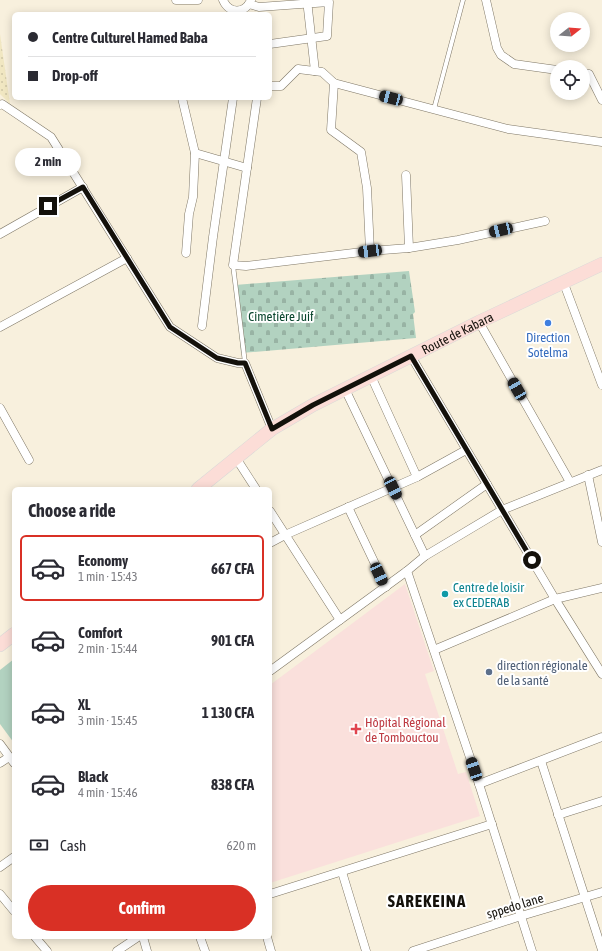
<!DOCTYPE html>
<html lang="en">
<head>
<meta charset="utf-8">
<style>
	body { margin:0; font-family:"Asap Condensed",sans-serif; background:#f2f2f3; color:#2b2b33; height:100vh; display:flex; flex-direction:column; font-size:15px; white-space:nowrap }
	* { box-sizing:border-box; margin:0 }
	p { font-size:13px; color:#7c7c81 }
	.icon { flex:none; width:22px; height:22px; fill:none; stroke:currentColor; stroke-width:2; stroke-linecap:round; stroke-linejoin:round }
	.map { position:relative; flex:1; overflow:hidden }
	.side { position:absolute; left:12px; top:487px; width:260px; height:452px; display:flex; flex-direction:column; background:#fff; border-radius:6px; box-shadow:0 2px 10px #0003 }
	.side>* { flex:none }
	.guide { position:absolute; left:12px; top:12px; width:260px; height:88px; border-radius:6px; box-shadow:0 2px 10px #0003; display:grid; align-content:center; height:88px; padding:0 16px; background:#fff }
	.needle { width:26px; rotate:73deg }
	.fabs { position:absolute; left:550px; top:12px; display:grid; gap:8px }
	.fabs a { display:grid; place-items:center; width:40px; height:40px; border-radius:50%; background:#fff; box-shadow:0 2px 10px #0003; font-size:20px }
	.end { position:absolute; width:18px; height:18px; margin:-9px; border:5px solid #14110b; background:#fff; box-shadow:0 0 0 2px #fff }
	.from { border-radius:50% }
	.bubble { position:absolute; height:28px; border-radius:14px; background:#fff; box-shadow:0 2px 10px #0003; font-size:13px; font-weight:700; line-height:28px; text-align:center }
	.car { position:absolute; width:12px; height:24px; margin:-12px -6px; border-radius:5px; box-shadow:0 0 3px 1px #0007; background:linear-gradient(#222 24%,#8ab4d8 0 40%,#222 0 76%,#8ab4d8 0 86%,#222 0) }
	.guide b { display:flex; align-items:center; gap:14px; height:38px; font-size:15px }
	.guide b+b { border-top:1px solid #e1e1e2 }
	.guide i { width:10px; height:10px; background:#2b2b33 }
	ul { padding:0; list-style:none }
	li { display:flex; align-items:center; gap:12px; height:66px; margin:0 8px 6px; padding:0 8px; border:2px solid transparent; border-radius:6px }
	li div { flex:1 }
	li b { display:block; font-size:15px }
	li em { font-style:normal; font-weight:700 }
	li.on { border-color:#d93025 }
	li>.icon { width:36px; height:36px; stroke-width:1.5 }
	h2 { padding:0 16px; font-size:18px; line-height:48px }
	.pay { display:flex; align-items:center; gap:10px; height:44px; padding:0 16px; font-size:15px }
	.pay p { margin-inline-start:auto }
	.action { display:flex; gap:8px; margin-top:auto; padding:8px 16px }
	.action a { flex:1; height:46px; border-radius:24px; background:#d93025; color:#fff; font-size:16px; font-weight:700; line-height:46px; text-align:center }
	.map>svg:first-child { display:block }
	.medical { fill:#fae0dc }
	.sand { fill:url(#sand-dots) }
	.cemetery { fill:url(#cemetery-stones) }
	.pitch { fill:#b2d2c0 }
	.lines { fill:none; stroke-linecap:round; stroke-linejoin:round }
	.lane-casing { stroke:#7f7766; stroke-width:5 }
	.street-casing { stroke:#7f7766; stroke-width:9 }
	.primary-casing { stroke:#d9d9d8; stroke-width:14 }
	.lane { stroke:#fff; stroke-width:4 }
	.street { stroke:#fff; stroke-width:8 }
	.primary { stroke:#fcddd7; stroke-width:13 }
	.route { stroke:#14110b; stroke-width:5 }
	.shop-dot { fill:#3f7fe0; stroke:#fff; stroke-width:1.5 }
	.culture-dot { fill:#0f9aa8; stroke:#fff; stroke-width:1.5 }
	.service-dot { fill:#5c6f8a; stroke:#fff; stroke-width:1.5 }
	.health-dot { fill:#e0444e; stroke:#fff; stroke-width:1.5 }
	.labels { text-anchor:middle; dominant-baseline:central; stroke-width:4; stroke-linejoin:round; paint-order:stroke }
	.park-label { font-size:13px; fill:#09452d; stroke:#fff }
	.street-label { font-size:13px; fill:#14110b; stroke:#fff }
	.shop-label { font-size:13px; fill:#366cbe; stroke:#fff }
	.culture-label { font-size:13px; fill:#0d838f; stroke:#fff; text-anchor:start }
	.service-label { font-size:13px; fill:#4e5e75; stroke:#fff; text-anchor:start }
	.health-label { font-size:13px; fill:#be3a42; stroke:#fff; text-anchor:start }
	.district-label { font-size:17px; font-weight:bold; letter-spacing:1px; fill:#14110b; stroke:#fff }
</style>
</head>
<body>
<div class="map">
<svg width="602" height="951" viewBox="0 0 602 951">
	<defs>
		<pattern id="sand-dots" width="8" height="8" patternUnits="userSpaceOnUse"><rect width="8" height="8" fill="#f1e7c2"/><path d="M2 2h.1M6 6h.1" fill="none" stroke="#cec5a5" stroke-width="1.8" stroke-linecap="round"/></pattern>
		<pattern id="cemetery-stones" width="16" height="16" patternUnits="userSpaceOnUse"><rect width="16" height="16" fill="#b2d2c0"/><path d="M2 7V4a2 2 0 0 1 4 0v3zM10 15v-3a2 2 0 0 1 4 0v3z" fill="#98b3a4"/></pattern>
	</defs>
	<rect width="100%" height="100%" fill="#f8f0dd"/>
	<polygon class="medical" points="405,584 434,671 425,674 458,774 466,772 480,816 270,883 270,685"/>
	<polygon class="sand" points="0,34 10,104 0,94"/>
	<polygon class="cemetery" points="409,271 415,312 413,314 416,338 241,353 235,285"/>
	<polygon class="pitch" points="14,659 14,743 0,724 0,670"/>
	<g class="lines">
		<g class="lane-casing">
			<g id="lane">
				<polyline points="434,109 463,0"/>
				<polyline points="233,265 245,363"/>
			</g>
		</g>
		<g class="street-casing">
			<g id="street">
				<polyline points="176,0 198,0"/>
				<path d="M223,0c6,14 22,14 28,0"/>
				<polyline points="307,0 315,71"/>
				<polyline points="486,0 497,48 501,55 514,64 557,70"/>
				<polyline points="249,4 259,7 329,2 327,36 270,44"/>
				<polyline points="583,73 589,74 602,100"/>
				<polyline points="334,83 331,130 361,152 367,188 370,251"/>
				<polyline points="270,86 281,86 298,69 322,72 334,83 508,129 602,142"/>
				<polyline points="182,98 195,153 193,197 189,214 186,253"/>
				<polyline points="257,98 233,265 246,266 370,251 409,248 458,240 545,221"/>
				<polyline points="0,105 2,104 51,137 170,327 217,358 238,363 245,363 272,429"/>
				<polyline points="195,153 247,168"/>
				<polyline points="406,175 409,248"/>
				<polyline points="0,234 83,187"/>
				<polyline points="563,281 602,385"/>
				<polyline points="479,322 570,482"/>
				<polyline points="202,326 213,237 233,98"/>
				<polyline points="0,327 127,258"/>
				<polyline points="411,356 555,599 602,674"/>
				<polyline points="371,376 417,477"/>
				<polyline points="345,389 425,556"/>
				<polyline points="0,408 29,460"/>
				<polyline points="236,458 256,489"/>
				<polyline points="588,475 602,542"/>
				<polyline points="348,507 386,587"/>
				<polyline points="270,511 340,620"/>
				<polyline points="415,535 487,484"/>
				<polyline points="270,543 285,535 417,477 466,450"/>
				<polyline points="407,571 479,784 532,951"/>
				<polyline points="434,650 555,599 602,588"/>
				<polyline points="270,671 407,571 425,556 502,510 602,470"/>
				<polyline points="0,744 14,763"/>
				<polyline points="541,761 602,950"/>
				<polyline points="0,763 9,757"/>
				<polyline points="479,784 602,737"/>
				<polyline points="558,815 602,801"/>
				<polyline points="0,867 14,857"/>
				<polyline points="342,872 366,951"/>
				<polyline points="0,894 14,911"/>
				<polyline points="270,894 492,824"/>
				<polyline points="35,937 47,951"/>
				<polyline points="143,937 147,951"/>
				<polyline points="200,937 205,951"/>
				<polyline points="267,937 271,951"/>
				<polyline points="117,951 138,937"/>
				<polyline points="413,951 521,916 602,892"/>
			</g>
		</g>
		<g class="primary-casing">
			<g id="primary">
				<path id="s1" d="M198,489l74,-60 41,-24 166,-83 123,-58"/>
				<polyline points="0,645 14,634"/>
			</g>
		</g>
		<use href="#lane" class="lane"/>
		<use href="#street" class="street"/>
		<use href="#primary" class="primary"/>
	</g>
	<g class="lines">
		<polyline class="route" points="48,206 83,187 170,327 217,358 238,363 245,363 272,429 313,405 411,356 532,560"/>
	</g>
	<circle class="shop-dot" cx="548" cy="323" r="4"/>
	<circle class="culture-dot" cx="445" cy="594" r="4"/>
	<circle class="service-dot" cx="489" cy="672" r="4"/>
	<path class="health-dot" d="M354 723h4v4h4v4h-4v4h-4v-4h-4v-4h4z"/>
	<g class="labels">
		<g class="park-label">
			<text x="281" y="316">Cimetière Juif</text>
		</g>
		<g class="street-label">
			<text stroke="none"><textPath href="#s1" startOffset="304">Route de Kabara</textPath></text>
			<text transform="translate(515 906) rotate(-17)">sppedo lane</text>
		</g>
		<g class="shop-label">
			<text x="548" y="337">Direction<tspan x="548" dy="15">Sotelma</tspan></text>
		</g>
		<g class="culture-label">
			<text x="453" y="587">Centre de loisir<tspan x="453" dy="15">ex CEDERAB</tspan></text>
		</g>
		<g class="service-label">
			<text x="497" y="665">direction régionale<tspan x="497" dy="15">de la santé</tspan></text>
		</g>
		<g class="health-label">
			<text x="365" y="722">Hôpital Régional<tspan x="365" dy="15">de Tombouctou</tspan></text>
		</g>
		<g class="district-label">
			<text x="427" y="901">SAREKEINA</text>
		</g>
	</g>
</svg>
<div class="fabs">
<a><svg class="needle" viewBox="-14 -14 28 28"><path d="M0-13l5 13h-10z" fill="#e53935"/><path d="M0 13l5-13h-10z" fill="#7c7c81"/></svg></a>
<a><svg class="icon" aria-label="locate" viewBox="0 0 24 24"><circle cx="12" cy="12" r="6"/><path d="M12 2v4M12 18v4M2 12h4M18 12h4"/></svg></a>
</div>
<i class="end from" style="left:532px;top:560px"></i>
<i class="end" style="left:48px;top:206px"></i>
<div class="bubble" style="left:15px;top:148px;width:66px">2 min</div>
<i class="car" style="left:391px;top:98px;rotate:285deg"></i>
<i class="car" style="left:501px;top:230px;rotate:257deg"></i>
<i class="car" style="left:370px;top:251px;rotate:263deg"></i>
<i class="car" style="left:517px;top:389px;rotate:330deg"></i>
<i class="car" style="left:393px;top:488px;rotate:154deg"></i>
<i class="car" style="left:379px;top:574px;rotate:155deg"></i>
<i class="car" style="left:474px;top:769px;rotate:341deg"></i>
<div class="guide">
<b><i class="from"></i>Centre Culturel Hamed Baba</b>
<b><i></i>Drop-off</b>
</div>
<section class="side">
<h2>Choose a ride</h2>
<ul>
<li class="on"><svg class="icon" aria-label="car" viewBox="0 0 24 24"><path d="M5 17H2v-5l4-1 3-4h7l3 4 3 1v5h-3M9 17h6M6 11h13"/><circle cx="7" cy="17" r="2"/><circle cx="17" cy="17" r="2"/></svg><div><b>Economy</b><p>1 min · 15:43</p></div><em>667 CFA</em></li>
<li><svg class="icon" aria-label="car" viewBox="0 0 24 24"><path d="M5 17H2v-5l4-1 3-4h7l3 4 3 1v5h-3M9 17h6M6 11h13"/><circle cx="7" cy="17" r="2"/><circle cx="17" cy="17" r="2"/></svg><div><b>Comfort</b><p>2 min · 15:44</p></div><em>901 CFA</em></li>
<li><svg class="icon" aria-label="car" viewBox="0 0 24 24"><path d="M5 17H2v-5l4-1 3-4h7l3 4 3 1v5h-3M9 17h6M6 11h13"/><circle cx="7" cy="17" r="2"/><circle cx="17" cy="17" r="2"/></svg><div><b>XL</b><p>3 min · 15:45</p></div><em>1 130 CFA</em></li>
<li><svg class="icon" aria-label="car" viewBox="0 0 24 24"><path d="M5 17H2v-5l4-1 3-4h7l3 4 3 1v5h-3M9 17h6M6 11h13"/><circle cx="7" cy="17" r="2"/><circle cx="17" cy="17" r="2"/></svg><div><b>Black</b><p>4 min · 15:46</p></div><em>838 CFA</em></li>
</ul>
<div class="pay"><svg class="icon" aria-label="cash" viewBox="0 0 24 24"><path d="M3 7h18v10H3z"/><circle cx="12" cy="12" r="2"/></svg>Cash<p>620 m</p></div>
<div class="action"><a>Confirm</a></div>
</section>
</div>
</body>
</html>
